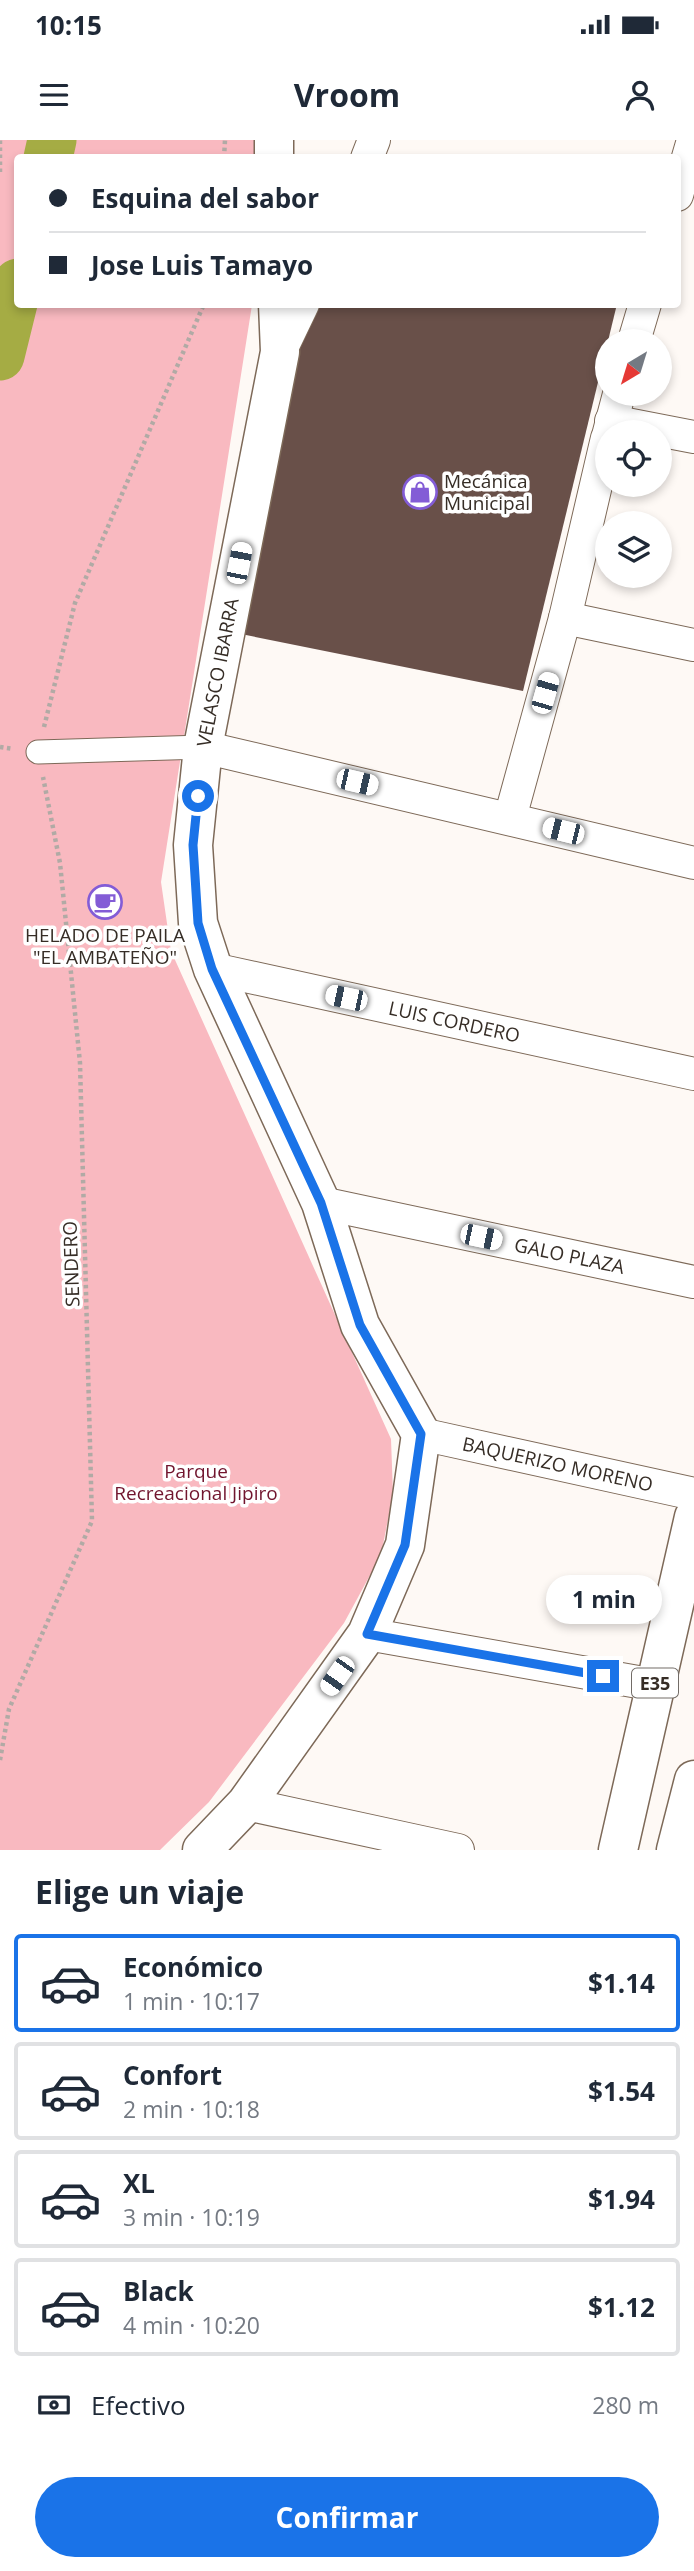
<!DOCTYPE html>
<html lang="es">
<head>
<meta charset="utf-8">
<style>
	body { margin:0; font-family:"Open Sans",sans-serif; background:#f2f2f3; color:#1f2937; height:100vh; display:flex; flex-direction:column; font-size:26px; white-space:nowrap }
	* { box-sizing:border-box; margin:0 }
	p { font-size:23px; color:#747a83 }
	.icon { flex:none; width:38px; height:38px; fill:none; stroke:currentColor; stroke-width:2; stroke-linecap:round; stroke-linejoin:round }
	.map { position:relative; height:1710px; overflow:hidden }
	.details { display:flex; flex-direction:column; background:#fff; flex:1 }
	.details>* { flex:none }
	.hud { position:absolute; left:14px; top:14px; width:667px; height:154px; border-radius:7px; box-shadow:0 4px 10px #0003; display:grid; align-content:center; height:154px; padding:0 35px; background:#fff }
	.needle { width:46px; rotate:218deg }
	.fabs { position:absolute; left:595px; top:189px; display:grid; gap:14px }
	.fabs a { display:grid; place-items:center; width:77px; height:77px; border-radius:50%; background:#fff; box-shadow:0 4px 10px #0003; font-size:35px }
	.end { position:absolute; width:32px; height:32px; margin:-16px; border:9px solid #1a73e8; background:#fff; box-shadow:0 0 0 4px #fff }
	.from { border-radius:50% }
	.bubble { position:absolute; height:49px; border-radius:24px; background:#fff; box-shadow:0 4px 10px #0003; font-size:23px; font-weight:700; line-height:49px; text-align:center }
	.car { position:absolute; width:21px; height:42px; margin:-21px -10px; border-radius:9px; box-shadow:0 0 5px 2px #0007; background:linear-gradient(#fff 24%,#345 0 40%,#fff 0 76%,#345 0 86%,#fff 0) }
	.hud b { display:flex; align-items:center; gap:24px; height:66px; font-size:26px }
	.hud b+b { border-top:2px solid #e0e1e3 }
	.hud i { width:18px; height:18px; background:#1f2937 }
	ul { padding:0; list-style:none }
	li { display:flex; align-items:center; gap:21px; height:98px; margin:0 14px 10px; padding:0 21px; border:4px solid #e0e1e3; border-radius:7px }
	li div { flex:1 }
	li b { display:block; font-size:26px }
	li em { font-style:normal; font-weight:700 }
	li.selected { border-color:#1a73e8 }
	li>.icon { width:63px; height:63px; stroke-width:1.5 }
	h2 { padding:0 35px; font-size:32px; line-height:84px }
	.pay { display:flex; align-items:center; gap:18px; height:77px; padding:0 35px; font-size:26px }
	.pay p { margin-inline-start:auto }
	.cta { display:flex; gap:14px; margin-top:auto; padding:14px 35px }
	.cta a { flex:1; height:80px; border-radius:42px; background:#1a73e8; color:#fff; font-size:28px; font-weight:700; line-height:80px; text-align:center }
	.status { display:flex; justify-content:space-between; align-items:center; height:49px; padding:0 35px; background:#fff; direction:ltr }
	.status svg { height:19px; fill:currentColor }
	header { display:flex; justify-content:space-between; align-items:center; height:91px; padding:0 35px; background:#fff; font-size:32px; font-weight:700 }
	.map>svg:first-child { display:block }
	.green { fill:#f9b9c0 }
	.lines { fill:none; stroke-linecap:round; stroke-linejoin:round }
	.river { stroke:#a5ac44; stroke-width:49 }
	.building { fill:#695049 }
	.pedestrian-casing { stroke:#7d6958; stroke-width:25 }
	.minor-casing { stroke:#7d6958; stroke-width:34 }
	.tertiary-casing { stroke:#7d6958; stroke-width:41 }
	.trunk-casing { stroke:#7d6958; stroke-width:41 }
	.path { stroke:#b1aaa5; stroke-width:4.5; stroke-dasharray:3.5 3.5; stroke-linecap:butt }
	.pedestrian { stroke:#fff; stroke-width:23 }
	.minor { stroke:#fff; stroke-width:32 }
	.tertiary { stroke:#fff; stroke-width:38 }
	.trunk { stroke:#fff; stroke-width:38 }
	.route { stroke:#1a73e8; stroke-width:9 }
	.labels { text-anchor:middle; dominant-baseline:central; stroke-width:7; stroke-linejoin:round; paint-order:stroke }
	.shield { fill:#fff; stroke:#726c67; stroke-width:2 }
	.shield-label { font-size:18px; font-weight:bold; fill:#362d26 }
	.poi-label { font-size:19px; fill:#362d26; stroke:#fff; text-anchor:start }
	.street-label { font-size:19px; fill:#362d26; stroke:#fff }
	.park-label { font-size:19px; fill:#71152e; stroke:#fff }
</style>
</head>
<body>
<div class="status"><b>10:15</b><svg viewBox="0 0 49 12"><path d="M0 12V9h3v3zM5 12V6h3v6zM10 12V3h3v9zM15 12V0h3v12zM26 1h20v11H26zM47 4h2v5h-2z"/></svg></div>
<header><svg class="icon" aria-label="menu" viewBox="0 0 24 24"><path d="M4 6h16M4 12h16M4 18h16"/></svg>Vroom<svg class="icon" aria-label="person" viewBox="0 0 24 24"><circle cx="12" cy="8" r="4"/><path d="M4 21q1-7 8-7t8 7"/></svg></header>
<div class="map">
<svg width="694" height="1710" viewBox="0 0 694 1710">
	<rect width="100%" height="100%" fill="#fef9f5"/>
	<polygon class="green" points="0,0 254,0 254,17 18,18 18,164 252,165 161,742 171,811 391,1299 393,1354 381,1415 344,1483 209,1662 160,1710 0,1710"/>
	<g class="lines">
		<g class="river">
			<polyline points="48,18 52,0"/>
			<polyline points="0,216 18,143"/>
		</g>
	</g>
	<polygon class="building" points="319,164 617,164 523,551 241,494 298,210"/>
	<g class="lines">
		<g class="pedestrian-casing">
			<polyline id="pedestrian" points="38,612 203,607"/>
		</g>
		<g class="minor-casing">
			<g id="minor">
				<polyline points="367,18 374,0"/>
				<polyline points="677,55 693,0"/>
				<polyline points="634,201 645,164"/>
				<polyline points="280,212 303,164"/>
				<polyline points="611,281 694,297"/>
				<polyline points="609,292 619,254"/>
				<polyline points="565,478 694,505"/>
				<polyline points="203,607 694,723"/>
				<polyline points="510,678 565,478 607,298"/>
				<path id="s1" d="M213,829l481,105"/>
				<path id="s2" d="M321,1063l373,79"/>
				<path id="s3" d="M421,1294l273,60"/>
				<polyline points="367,1494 655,1545"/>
				<polyline points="246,1664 458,1710"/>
			</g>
		</g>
		<g class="tertiary-casing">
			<g id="tertiary">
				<polyline points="274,0 274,18"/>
				<path id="s4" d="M202,1710l44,-46 121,-170 38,-89 16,-111 -61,-109 -39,-122 -108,-234 -15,-46 -5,-78 10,-98 77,-395 -2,-48"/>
			</g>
		</g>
		<g class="trunk-casing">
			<g id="trunk">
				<polyline points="618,1710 694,1377"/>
				<polyline points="676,1710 694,1640"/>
			</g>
		</g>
		<g class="path">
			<polyline points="224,18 225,0"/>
			<polyline points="0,32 0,0"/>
			<polyline points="44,587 75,463 204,164"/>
			<polyline points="0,607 13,609"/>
			<polyline points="0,1620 9,1569 92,1381 80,923 60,723 43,637"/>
		</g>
		<use href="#pedestrian" class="pedestrian"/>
		<use href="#minor" class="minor"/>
		<use href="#tertiary" class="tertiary"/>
		<use href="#trunk" class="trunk"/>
	</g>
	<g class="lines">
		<polyline class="route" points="198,656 193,705 198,783 212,829 321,1063 360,1185 421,1294 405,1405 367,1494 603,1536"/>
	</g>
	<defs>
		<g id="shop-ring" transform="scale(1.75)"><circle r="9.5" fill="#fff" stroke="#835cd6" stroke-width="1.5"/><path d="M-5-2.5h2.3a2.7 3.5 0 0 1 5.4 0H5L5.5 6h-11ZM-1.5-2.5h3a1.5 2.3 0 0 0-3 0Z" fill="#835cd6"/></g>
		<g id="cafe-ring" transform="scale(1.75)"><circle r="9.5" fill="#fff" stroke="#835cd6" stroke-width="1.5"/><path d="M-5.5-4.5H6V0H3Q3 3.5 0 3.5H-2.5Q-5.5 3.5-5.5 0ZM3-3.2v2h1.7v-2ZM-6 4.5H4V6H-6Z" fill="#835cd6"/></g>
	</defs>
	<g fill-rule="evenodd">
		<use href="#shop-ring" x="420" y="352"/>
		<use href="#cafe-ring" x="105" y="762"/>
	</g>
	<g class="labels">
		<rect class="shield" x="632" y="1528.5" width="46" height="29" rx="5"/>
		<g class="shield-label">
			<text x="655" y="1543">E35</text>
		</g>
		<g class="poi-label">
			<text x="444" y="341">Mecánica<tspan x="444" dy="22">Municipal</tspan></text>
			<text x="105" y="795" text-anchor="middle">HELADO DE PAILA<tspan x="105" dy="22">"EL AMBATEÑO"</tspan></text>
		</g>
		<g class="street-label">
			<text stroke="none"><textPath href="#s4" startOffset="1293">VELASCO IBARRA</textPath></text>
			<text stroke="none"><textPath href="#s1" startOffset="247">LUIS CORDERO</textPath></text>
			<text stroke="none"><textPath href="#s2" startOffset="254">GALO PLAZA</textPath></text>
			<text transform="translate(71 1124) rotate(-92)">SENDERO</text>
			<text stroke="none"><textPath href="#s3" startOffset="140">BAQUERIZO MORENO</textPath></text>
		</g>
		<g class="park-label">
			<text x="196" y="1331">Parque<tspan x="196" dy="22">Recreacional Jipiro</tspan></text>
		</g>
	</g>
</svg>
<div class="fabs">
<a><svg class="needle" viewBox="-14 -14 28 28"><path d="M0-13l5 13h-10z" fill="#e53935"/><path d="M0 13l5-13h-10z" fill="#747a83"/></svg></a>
<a><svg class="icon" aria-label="locate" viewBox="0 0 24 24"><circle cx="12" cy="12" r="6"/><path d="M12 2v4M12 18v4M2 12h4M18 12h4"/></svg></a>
<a><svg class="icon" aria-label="layers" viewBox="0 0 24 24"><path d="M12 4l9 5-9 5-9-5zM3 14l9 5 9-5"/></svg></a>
</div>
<i class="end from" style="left:198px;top:656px"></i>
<i class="end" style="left:603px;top:1536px"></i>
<div class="bubble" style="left:546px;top:1435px;width:116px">1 min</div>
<i class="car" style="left:239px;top:423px;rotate:11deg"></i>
<i class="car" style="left:545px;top:553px;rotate:16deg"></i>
<i class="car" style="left:357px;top:642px;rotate:103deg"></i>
<i class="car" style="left:563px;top:691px;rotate:284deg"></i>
<i class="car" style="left:346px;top:858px;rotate:282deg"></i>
<i class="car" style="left:481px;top:1097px;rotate:102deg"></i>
<i class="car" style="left:337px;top:1536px;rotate:215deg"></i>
<div class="hud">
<b><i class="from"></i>Esquina del sabor</b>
<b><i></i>Jose Luis Tamayo</b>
</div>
</div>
<section class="details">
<h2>Elige un viaje</h2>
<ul>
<li class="selected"><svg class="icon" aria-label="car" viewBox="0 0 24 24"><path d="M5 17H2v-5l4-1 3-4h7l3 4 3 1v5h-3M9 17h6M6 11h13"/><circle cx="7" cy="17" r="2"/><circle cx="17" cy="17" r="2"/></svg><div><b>Económico</b><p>1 min · 10:17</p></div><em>$1.14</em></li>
<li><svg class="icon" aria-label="car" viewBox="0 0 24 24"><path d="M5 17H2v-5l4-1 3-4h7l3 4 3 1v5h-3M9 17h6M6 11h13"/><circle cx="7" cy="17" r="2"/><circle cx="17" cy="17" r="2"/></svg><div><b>Confort</b><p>2 min · 10:18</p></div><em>$1.54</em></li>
<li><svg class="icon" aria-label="car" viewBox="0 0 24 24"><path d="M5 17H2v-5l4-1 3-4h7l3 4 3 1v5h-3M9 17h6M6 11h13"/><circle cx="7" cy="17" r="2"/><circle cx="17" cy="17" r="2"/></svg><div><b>XL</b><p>3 min · 10:19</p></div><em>$1.94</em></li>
<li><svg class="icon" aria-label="car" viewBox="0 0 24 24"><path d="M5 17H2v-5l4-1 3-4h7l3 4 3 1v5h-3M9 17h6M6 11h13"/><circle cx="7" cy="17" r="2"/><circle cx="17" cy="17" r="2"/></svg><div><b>Black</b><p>4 min · 10:20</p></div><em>$1.12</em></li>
</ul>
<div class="pay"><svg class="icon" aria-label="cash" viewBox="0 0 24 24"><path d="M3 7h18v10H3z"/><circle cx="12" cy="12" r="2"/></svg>Efectivo<p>280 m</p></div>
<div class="cta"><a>Confirmar</a></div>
</section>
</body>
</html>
